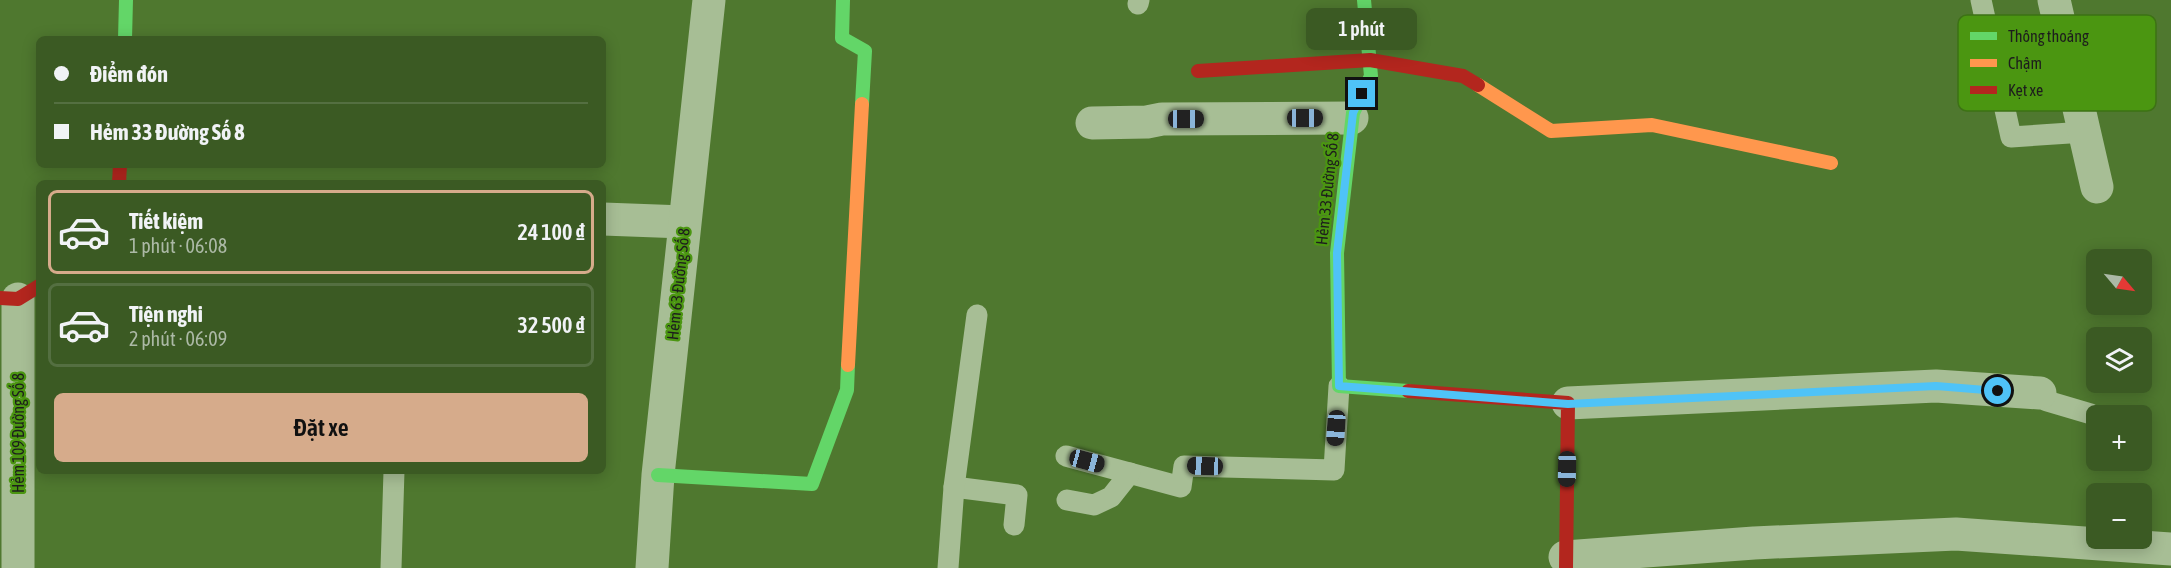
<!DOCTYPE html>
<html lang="vi">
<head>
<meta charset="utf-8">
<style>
	body { margin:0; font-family:"Asap Condensed",sans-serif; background:#42602b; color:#f1f3f6; height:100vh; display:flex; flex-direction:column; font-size:22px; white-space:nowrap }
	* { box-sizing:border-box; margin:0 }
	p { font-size:20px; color:#acb9a6 }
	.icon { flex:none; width:33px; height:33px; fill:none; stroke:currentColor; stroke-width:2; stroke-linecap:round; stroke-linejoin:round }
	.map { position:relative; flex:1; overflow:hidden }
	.details { position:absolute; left:36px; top:180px; width:570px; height:294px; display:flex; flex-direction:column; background:#3b5a23; border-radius:9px; box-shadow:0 3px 15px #0003 }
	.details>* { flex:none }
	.hud { position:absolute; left:36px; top:36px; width:570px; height:132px; border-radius:9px; box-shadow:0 3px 15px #0003; display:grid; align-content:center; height:132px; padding:0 18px; background:#3b5a23 }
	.needle { width:39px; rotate:119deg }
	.fabs { position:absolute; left:2086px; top:249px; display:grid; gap:12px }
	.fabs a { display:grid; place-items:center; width:66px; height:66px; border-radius:9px; background:#3b5a23; box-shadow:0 3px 15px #0003; font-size:30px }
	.end { position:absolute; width:27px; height:27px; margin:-14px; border:8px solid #4fc3f7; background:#111; box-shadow:0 0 0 3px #111 }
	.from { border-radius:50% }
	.bubble { position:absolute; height:42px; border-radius:9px; background:#3b5a23; box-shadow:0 3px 15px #0003; font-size:20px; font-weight:600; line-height:42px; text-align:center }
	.car { position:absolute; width:18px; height:36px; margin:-18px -9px; border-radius:8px; box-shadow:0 0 4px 2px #0007; background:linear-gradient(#222 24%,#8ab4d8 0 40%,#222 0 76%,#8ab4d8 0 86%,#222 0) }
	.hud b { display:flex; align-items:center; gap:21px; height:57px; font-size:22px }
	.hud b+b { border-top:2px solid #546f41 }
	.hud i { width:15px; height:15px; background:#f1f3f6 }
	ul { padding:10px 0 0; list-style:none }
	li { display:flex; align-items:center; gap:18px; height:84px; margin:0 12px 9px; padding:0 6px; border:3px solid #546f41; border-radius:9px }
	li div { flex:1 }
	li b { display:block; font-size:22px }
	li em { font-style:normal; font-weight:600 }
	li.on { border-color:#d6ab8b }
	li>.icon { width:54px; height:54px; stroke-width:1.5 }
	.action { display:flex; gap:12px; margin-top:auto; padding:12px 18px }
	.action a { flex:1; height:69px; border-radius:9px; background:#d6ab8b; color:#111; font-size:24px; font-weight:600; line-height:69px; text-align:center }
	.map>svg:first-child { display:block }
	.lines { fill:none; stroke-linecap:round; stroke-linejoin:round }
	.lane { stroke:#a7be95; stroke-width:21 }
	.street { stroke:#a7be95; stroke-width:33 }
	.fast { stroke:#63d668; stroke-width:14 }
	.slow { stroke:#ff974d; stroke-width:14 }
	.jam { stroke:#b3261e; stroke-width:14 }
	.route { stroke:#4fc3f7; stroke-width:8 }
	.labels { text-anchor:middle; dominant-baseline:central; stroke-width:4.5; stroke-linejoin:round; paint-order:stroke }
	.street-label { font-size:16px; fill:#1d1d1d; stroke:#4b9611 }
	.key { fill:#4b9611; stroke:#3d7215; stroke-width:1.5 }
	.key-label { font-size:16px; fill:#1d1d1d }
</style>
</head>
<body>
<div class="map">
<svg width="2171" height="568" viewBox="0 0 2171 568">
	<rect width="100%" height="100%" fill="#4f782f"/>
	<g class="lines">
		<g class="lane">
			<polyline points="1981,0 2011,137 2085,132"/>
			<polyline points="1138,4 1139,0"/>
			<polyline points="2040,393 2047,401 2091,414"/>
			<polyline points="1066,456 1181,487 1184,466 1334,470 1339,386"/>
			<polyline points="954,487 1017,495 1014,525"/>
			<polyline points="1067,500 1094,505 1111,497 1130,473"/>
			<polyline points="391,568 394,471"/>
			<polyline points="948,568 954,487 977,315"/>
		</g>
		<g class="street">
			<polyline points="2054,0 2097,187"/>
			<polyline points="1092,123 1147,122 1162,119 1352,118"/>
			<polyline points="603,219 684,222"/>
			<polyline points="1568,403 1936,386 2040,393"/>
			<polyline points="1565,557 1754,543 1956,534 2171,549"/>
			<polyline points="18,568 18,299"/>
			<polyline points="652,568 658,475 709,0"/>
		</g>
		<g class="fast">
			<polyline points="843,0 842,38 865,51 862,104"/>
			<polyline points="1364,0 1371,76 1353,113 1337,253 1339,386 1408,391"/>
			<polyline points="125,39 126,0"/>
			<polyline points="658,475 812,484 847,390 848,365"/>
		</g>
		<g class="slow">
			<polyline points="1478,85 1551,131 1652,125 1831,163"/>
			<polyline points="848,365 862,104"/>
		</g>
		<g class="jam">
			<polyline points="1198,71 1370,60 1463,76 1478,85"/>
			<polyline points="119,183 120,165"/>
			<polyline points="0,298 18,299 39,286"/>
			<polyline points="1408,391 1568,403 1566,568"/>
		</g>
	</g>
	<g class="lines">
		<polyline class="route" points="1362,94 1353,113 1337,253 1339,386 1568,404 1936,386 1998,391"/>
	</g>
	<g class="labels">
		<g class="street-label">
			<text transform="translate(1327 189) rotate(-84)">Hẻm 33 Đường Số 8</text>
			<text transform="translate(678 284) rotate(-84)">Hẻm 63 Đường Số 8</text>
			<text transform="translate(18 433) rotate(-90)">Hẻm 109 Đường Số 8</text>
		</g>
	</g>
	<rect x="1958" y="15" width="198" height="96" rx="9" class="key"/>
	<rect x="1970" y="32" width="27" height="8" fill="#63d668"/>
	<rect x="1970" y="59" width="27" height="8" fill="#ff974d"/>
	<rect x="1970" y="86" width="27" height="8" fill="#b3261e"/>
	<g class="key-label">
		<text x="2008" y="42">Thông thoáng</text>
		<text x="2008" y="69">Chậm</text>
		<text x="2008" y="96">Kẹt xe</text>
	</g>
</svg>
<div class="fabs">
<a><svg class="needle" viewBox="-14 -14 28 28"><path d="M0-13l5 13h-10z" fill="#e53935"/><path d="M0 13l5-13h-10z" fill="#acb9a6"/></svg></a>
<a><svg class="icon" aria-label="layers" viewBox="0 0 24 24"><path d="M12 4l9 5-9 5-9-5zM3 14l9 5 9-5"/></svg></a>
<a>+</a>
<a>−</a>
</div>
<i class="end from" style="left:1998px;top:391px"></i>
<i class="end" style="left:1362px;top:94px"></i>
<div class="bubble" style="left:1306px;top:8px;width:111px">1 phút</div>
<i class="car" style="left:1305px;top:118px;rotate:90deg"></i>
<i class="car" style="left:1186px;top:119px;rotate:90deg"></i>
<i class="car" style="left:1336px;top:428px;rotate:184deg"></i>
<i class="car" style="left:1087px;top:461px;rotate:105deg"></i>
<i class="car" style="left:1205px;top:466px;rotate:272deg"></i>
<i class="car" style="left:1567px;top:469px;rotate:181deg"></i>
<div class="hud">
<b><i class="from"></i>Điểm đón</b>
<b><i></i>Hẻm 33 Đường Số 8</b>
</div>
<section class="details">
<ul>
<li class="on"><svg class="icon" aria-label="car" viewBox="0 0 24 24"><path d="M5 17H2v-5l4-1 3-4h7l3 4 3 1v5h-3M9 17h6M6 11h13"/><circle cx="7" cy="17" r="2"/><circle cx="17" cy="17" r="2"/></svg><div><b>Tiết kiệm</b><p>1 phút · 06:08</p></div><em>24 100 ₫</em></li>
<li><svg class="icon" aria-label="car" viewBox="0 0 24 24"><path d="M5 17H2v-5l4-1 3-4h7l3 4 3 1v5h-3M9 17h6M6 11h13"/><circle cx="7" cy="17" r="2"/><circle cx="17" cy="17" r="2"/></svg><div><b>Tiện nghi</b><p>2 phút · 06:09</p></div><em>32 500 ₫</em></li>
</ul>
<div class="action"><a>Đặt xe</a></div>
</section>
</div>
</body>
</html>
